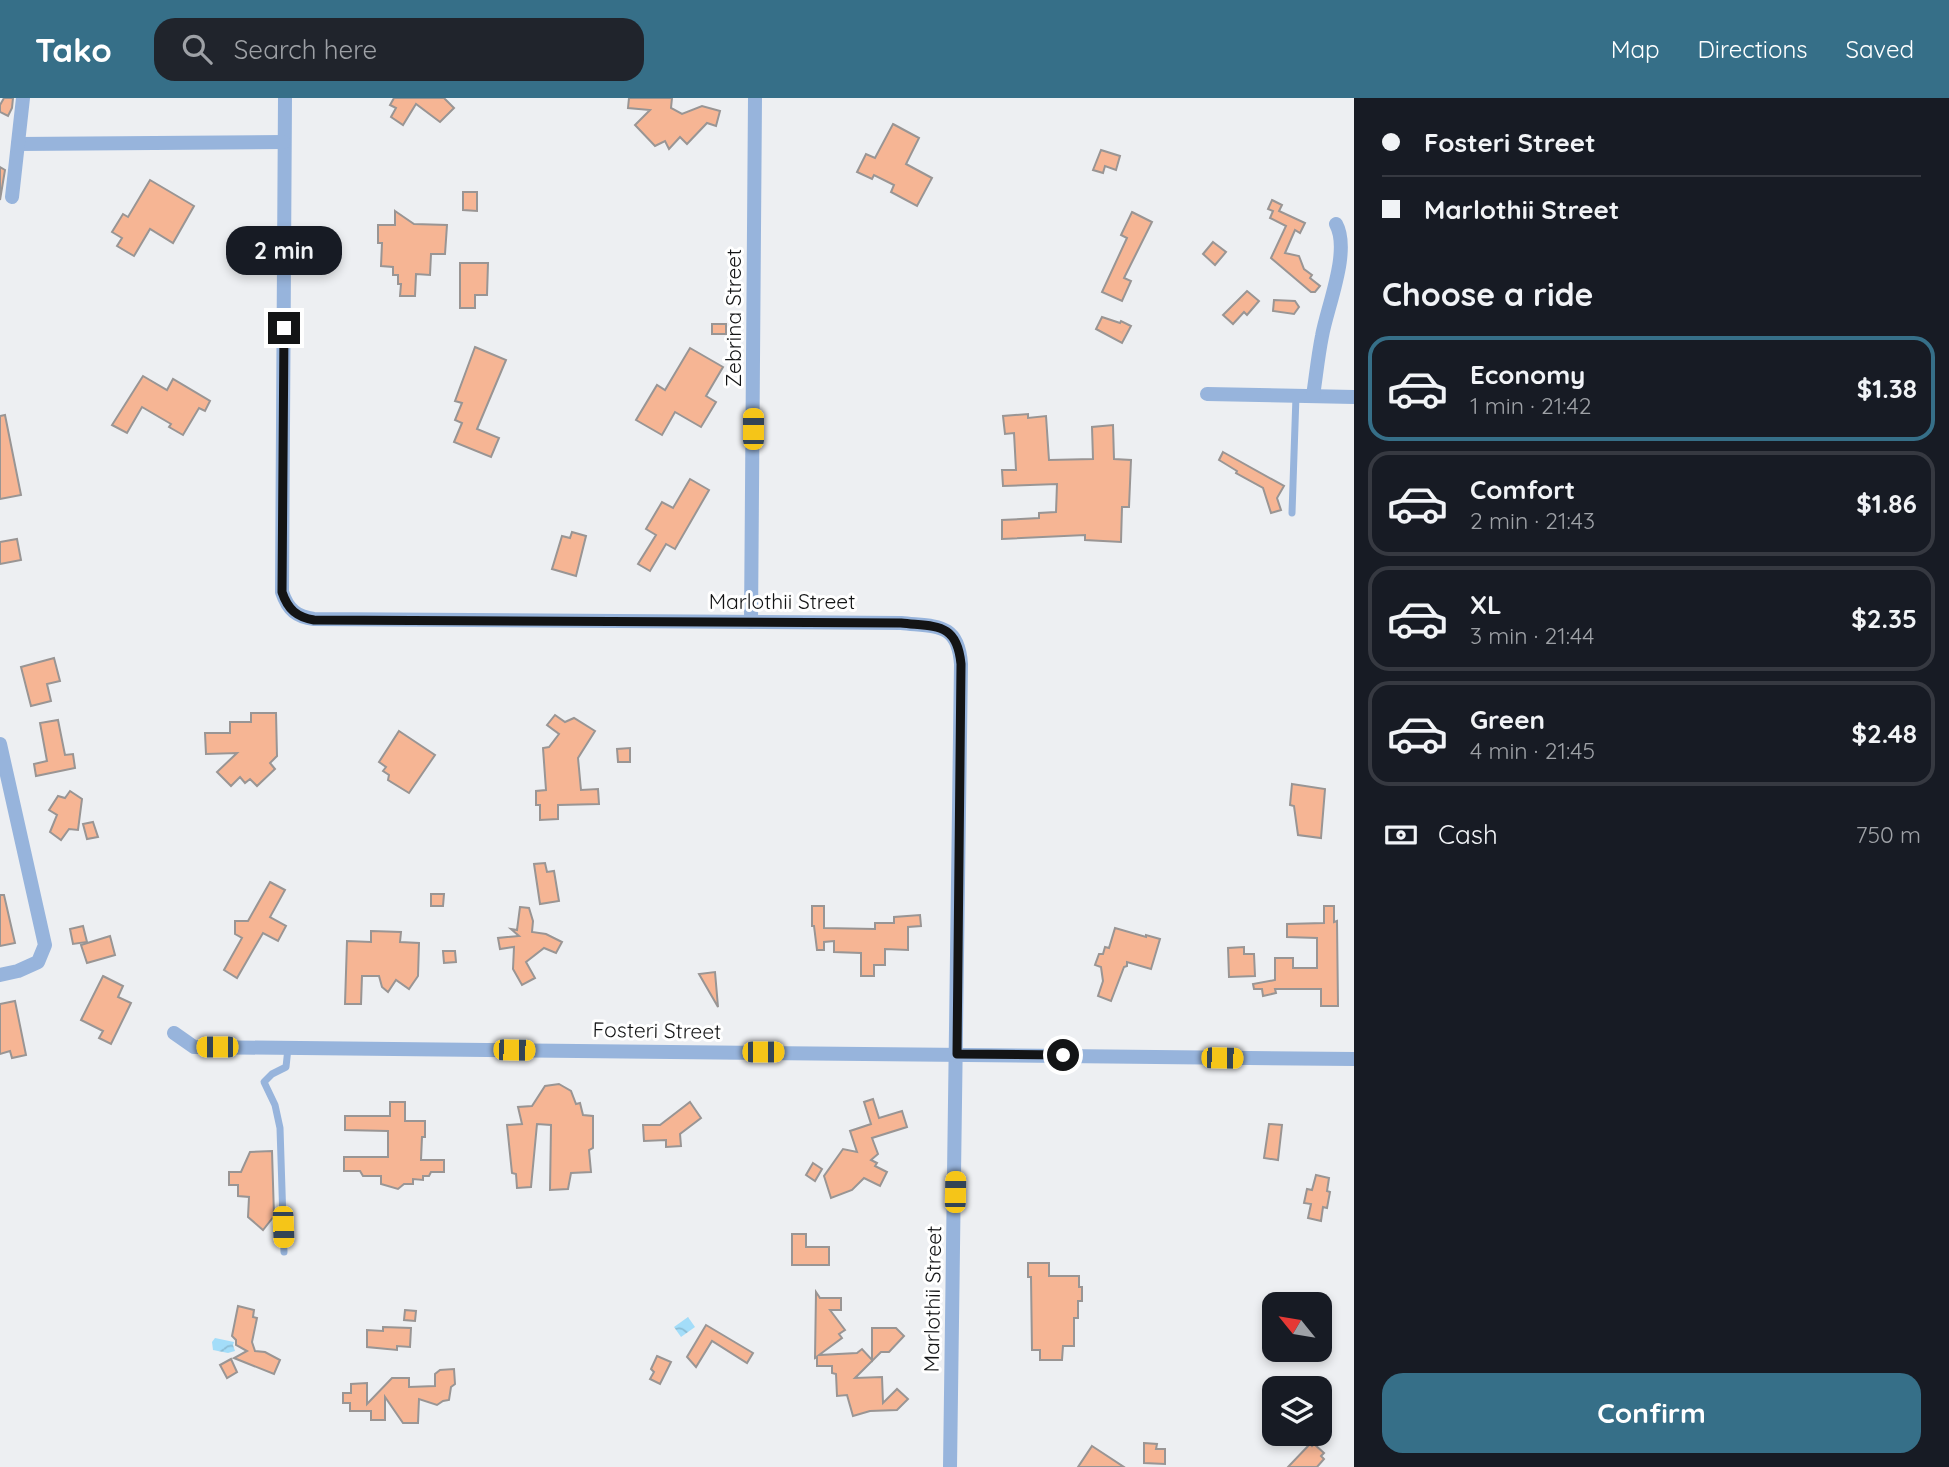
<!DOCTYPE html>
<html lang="en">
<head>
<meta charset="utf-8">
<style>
	body { margin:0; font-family:Quicksand,sans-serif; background:#20242c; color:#f1f3f6; height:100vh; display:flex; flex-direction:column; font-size:26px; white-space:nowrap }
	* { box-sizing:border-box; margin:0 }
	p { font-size:23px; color:#9ea1a6 }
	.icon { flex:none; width:38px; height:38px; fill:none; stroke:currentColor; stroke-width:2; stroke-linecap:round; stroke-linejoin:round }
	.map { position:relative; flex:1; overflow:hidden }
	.side { display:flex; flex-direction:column; background:#171b24; width:595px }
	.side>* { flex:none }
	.banner { display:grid; align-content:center; height:154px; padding:0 28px; background:#171b24 }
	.needle { width:46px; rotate:300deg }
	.buttons { position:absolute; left:1262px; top:1194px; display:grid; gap:14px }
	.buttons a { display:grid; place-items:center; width:70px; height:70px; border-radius:14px; background:#171b24; box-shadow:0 4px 10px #0003; font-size:35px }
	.end { position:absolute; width:32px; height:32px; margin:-16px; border:9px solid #131415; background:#fff; box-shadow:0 0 0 4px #fff }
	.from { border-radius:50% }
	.bubble { position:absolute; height:49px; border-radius:21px; background:#171b24; box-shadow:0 4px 10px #0003; font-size:23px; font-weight:700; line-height:49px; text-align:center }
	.car { position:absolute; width:21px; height:42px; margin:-21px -10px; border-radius:9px; box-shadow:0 0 5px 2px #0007; background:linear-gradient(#f5c518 24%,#345 0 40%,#f5c518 0 76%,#345 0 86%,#f5c518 0) }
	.banner b { display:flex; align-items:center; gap:24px; height:66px; font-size:26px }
	.banner b+b { border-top:2px solid #363941 }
	.banner i { width:18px; height:18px; background:#f1f3f6 }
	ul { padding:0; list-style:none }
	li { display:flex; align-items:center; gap:21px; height:105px; margin:0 14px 10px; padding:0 14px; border:4px solid #363941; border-radius:21px }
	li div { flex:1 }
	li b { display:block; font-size:26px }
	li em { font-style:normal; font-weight:700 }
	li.selected { border-color:#366f88 }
	li>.icon { width:63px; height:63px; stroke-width:1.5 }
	h2 { padding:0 28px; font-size:32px; line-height:84px }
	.pay { display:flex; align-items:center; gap:18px; height:77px; padding:0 28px; font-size:26px }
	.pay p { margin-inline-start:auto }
	.cta { display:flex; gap:14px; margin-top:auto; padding:14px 28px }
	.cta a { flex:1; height:80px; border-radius:21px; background:#366f88; color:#fff; font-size:28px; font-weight:700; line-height:80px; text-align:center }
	header { display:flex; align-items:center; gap:42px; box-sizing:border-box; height:98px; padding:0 35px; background:#366f88; color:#fff }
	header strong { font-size:33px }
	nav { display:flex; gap:38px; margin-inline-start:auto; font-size:24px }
	.search { width:490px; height:63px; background:#20242c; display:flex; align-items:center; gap:18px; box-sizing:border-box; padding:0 24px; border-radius:21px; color:#9ea1a6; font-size:26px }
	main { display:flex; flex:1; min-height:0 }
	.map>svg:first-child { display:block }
	.water { fill:url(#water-waves) }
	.building { fill:#f6b594; stroke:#999594; stroke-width:2 }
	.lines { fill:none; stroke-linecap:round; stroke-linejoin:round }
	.service { stroke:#97b4dc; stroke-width:7 }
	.minor { stroke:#97b4dc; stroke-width:14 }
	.route { stroke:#131415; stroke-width:9 }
	.labels { text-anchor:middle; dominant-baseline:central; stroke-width:6; stroke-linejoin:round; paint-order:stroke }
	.street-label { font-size:21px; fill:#131415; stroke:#fff }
</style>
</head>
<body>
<header>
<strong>Tako</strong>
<div class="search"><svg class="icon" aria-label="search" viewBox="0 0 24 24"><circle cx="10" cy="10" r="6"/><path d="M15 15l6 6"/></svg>Search here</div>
<nav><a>Map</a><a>Directions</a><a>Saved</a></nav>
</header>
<main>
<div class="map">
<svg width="1354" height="1369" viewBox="0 0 1354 1369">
	<defs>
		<pattern id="water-waves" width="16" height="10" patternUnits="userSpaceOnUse" patternTransform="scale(1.75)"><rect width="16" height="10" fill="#a3ddf9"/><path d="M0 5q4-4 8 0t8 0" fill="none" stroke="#8bbdd5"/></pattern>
	</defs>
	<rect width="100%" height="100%" fill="#edeff2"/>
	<g class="water">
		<polygon points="688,1219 695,1229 681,1239 674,1229"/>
		<polygon points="215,1240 234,1244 233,1247 235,1253 228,1255 213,1252 212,1244"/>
	</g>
	<g class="building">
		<polygon points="4,0 13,0 12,10 8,18 0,14 0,7"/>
		<polygon points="394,0 444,0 454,10 440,24 416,6 403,27 391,19 396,10 390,7"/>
		<polygon points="629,0 672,0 671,10 682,16 702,8 720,13 716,28 707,25 687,46 680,39 669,51 665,43 655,48 635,27 650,12 628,10"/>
		<polygon points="893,26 919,40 906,66 932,80 917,108 891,94 894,87 874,77 872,81 857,74 866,56 875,60"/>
		<polygon points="1101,52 1120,58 1116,72 1105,68 1103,75 1093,72"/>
		<polygon points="0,69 5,72 0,102"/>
		<polygon points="150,82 194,108 173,145 150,131 134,158 117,148 122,140 112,134 123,116 128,119"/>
		<polygon points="463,94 477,94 477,113 463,112"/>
		<polygon points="1272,102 1282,107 1279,113 1305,125 1300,135 1295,132 1285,155 1299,158 1304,171 1312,177 1310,180 1320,188 1315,194 1311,194 1271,160 1286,128 1270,120 1273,113 1268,111"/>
		<polygon points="395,113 414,126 447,127 445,156 431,156 430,177 416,176 415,198 400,198 401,186 398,186 398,177 393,177 393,169 381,168 382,145 378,145 378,127 395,127"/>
		<polygon points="1132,114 1152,124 1124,180 1131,183 1122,203 1102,194 1127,140 1121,137"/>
		<polygon points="1213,144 1226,154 1215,167 1203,156"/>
		<polygon points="460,165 488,165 487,197 475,197 475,210 460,210"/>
		<polygon points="1247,193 1259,203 1247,217 1244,214 1233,226 1223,217"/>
		<polygon points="1274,202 1295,203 1299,209 1294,216 1273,213"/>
		<polygon points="1102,219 1120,225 1121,223 1131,228 1122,245 1096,231"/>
		<rect x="712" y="226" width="14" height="10"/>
		<polygon points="475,249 506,262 477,331 499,340 491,359 454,344 462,325 455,322 462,305 455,303"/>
		<polygon points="690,250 723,269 706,298 716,304 701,329 675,314 662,337 636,322 657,287 665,292"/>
		<polygon points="143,278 167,292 173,281 210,303 205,313 199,310 183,337 169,329 171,326 142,309 127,335 112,327"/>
		<polygon points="1028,316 1028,320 1046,318 1049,362 1093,361 1092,329 1113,327 1114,361 1131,362 1129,409 1122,409 1121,444 1085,442 1085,437 1002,441 1002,422 1039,420 1039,415 1056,414 1057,386 1003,388 1002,372 1016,372 1014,335 1005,336 1003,318"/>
		<polygon points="5,317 21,397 0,401 0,318"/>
		<polygon points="1223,354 1284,388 1277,400 1281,412 1271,415 1263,390 1236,375 1237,373 1219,362"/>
		<polygon points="690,381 709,392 675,451 666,446 650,473 638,466 656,437 646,431 662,404 673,410"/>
		<polygon points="572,434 586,438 576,478 552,471 562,438 570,440"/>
		<polygon points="17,441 21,462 0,466 0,444"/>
		<polygon points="54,560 60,583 47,586 51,603 31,608 21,569"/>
		<polygon points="251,615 276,615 277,658 270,665 275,671 257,688 250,681 245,685 240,679 231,688 217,674 237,655 206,656 205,635 230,635 230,624 251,624"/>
		<polygon points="555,617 565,624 574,620 595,633 578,660 581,692 598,691 599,706 558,707 558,721 540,722 540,707 536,707 536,693 546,692 543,650 549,649 559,636 547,627"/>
		<polygon points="58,622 65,657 73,656 75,670 36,678 34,666 47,663 40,625"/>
		<polygon points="399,633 435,657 409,695 388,682 389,677 383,673 386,669 379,664"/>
		<polygon points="630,650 630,664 618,664 617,651"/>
		<polygon points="1292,686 1325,691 1321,740 1298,737 1294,708 1290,707"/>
		<polygon points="70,693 82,701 78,732 69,731 61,742 50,734 57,717 49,712 58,698 65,700"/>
		<polygon points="93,724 98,739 87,741 83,726"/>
		<polygon points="545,765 547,774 554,773 559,803 540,806 534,766"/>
		<polygon points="270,784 285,792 270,819 286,828 278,843 263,835 237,880 224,872 242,840 235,836 235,823 248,823"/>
		<polygon points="431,796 444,796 443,808 431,808"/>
		<polygon points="0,797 4,797 15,845 0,848"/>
		<polygon points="812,808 824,808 824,830 875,831 875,825 894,825 894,819 920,817 921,828 908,829 908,852 885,851 885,867 874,867 874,878 861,878 861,855 834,854 834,843 824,844 824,852 817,852 814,828 812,828"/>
		<polygon points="1324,808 1334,808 1334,824 1337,823 1338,908 1321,908 1321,891 1275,891 1276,895 1263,898 1262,891 1254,891 1253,886 1275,882 1275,860 1293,860 1293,870 1317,870 1317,840 1287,839 1287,826 1324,825"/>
		<polygon points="520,809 529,810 533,823 532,834 546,836 562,844 556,855 544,850 526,864 535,880 522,887 513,871 514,849 500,851 498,840 519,838 511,831 517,832"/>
		<polygon points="83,828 87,844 73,846 70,831"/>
		<polygon points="1115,830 1146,839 1146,837 1160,841 1151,871 1127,864 1127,868 1124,869 1111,903 1098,898 1103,883 1101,869 1095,867 1099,856 1103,856 1105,849 1109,850"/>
		<polygon points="371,833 401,834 400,844 419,845 418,878 409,891 396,882 388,894 382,889 379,878 362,878 361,906 345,906 347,843 371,844"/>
		<polygon points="110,838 115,857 87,865 81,847"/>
		<polygon points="1244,849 1244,856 1254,856 1255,878 1229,879 1228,850"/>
		<polygon points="443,853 455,853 456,864 444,865"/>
		<polygon points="715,874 718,909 699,876"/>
		<polygon points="103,878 123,888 118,899 131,905 111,946 99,940 103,933 81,922"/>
		<polygon points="15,903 26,957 12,960 10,953 0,956 0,906"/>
		<polygon points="559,986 571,993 576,1006 580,1005 583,1017 593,1018 593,1050 589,1052 591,1074 571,1075 568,1091 550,1092 551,1027 537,1026 531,1089 517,1090 516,1076 512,1075 507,1027 522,1026 518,1009 532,1008 545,988"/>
		<polygon points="873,1001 879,1020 902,1013 907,1029 872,1040 878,1056 871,1062 877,1065 875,1068 887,1074 880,1088 864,1080 852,1092 831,1100 824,1078 843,1051 857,1054 850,1033 871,1026 864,1004"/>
		<polygon points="390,1004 405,1004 405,1023 425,1023 425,1039 422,1039 421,1062 444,1062 444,1074 431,1074 429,1078 423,1078 423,1082 413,1081 413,1086 404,1086 398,1091 381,1086 381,1078 363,1078 360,1073 344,1073 344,1059 388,1059 388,1033 345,1032 345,1018 390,1018"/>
		<polygon points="690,1004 701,1020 680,1036 681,1048 666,1049 666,1042 644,1043 643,1027 660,1027"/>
		<polygon points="1269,1026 1282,1027 1278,1062 1264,1060"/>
		<polygon points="272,1053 274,1118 263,1132 248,1119 249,1099 238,1098 238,1087 229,1087 229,1074 241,1074 250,1054"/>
		<polygon points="813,1065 822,1071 815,1083 806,1077"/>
		<polygon points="1316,1077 1329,1080 1327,1093 1330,1094 1327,1110 1323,1109 1321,1123 1308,1120 1311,1106 1304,1105 1307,1091 1312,1092"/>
		<polygon points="792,1136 806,1136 806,1149 829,1149 829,1167 792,1167"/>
		<polygon points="1028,1165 1049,1165 1049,1178 1079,1178 1079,1189 1082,1189 1082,1203 1078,1203 1078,1220 1074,1220 1074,1248 1063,1248 1062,1262 1040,1262 1040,1252 1032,1252 1031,1179 1028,1179"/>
		<polygon points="816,1194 820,1200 841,1200 841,1212 830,1212 845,1232 839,1236 842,1240 819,1257 857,1255 862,1251 872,1262 872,1230 896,1230 904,1238 889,1254 881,1254 855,1280 882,1279 883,1305 897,1291 908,1301 897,1312 870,1313 853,1318 847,1297 837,1298 836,1276 832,1275 832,1268 817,1268 817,1259 815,1260"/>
		<polygon points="238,1208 254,1212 253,1219 257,1220 252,1244 255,1253 265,1254 280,1262 274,1276 234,1260 247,1253 236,1247 236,1242 232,1238"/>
		<polygon points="405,1212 416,1213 415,1223 404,1222"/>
		<polygon points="706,1227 753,1255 747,1265 712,1243 696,1269 687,1259"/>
		<polygon points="383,1229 411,1230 410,1249 397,1248 397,1252 367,1249 367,1232 383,1233"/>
		<polygon points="657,1258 671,1264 660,1286 650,1281 654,1274 651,1271"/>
		<polygon points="231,1261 237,1274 227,1280 220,1267"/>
		<polygon points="454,1271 455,1286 451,1289 449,1302 443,1303 437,1307 419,1301 418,1325 403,1325 385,1299 385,1322 371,1322 371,1313 350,1313 350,1305 343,1305 343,1295 351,1295 351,1286 367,1285 367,1306 392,1280 409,1280 409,1289 435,1288 435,1276 440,1272"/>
		<polygon points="1144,1345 1157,1346 1156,1351 1165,1351 1165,1366 1144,1365"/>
		<polygon points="1310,1346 1312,1348 1314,1346 1324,1355 1321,1358 1324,1361 1317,1369 1288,1369"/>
		<polygon points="1092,1348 1124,1369 1078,1369"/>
	</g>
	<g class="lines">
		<g class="service">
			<polyline points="1292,415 1296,298"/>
			<polyline points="284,1154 280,1030 275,1007 264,984 272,976 286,969 288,950"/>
		</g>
		<g class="minor">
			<path d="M285,0l-3,494c6,18 15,25 32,27l587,4c35,4 57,-1 60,41l-11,803"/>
			<polyline points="18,46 284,44"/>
			<polyline points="12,99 23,0"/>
			<polyline points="1207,296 1354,299"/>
			<path d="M1313,298c3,-20 5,-40 9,-60 5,-29 29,-85 14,-112"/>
			<polyline points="751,524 755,0"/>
			<polyline points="0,646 45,847 38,864 18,873 0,877"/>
			<polyline points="174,935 194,949 1354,961"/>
		</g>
	</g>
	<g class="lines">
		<path class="route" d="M284,230l-2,264c6,18 15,25 32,28l587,3c35,4 56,-1 60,41l-4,390 106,1"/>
	</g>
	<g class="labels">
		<g class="street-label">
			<text transform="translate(733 220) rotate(-90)">Zebrina Street</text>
			<text x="782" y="503">Marlothii Street</text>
			<text transform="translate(657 932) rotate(1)">Fosteri Street</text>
			<text transform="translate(932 1201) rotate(-89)">Marlothii Street</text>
		</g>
	</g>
</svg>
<div class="buttons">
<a><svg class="needle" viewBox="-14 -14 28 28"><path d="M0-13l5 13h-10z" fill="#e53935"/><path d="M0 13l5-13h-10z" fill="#9ea1a6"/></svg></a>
<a><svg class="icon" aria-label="layers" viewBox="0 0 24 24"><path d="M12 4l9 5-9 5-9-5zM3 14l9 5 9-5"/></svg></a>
</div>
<i class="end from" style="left:1063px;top:957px"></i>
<i class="end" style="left:284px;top:230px"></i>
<div class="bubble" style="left:226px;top:128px;width:116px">2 min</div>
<i class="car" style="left:753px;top:331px;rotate:0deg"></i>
<i class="car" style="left:217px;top:949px;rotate:270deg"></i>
<i class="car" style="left:514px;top:952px;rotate:91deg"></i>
<i class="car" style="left:763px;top:954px;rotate:90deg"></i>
<i class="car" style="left:1222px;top:960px;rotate:91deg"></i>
<i class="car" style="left:955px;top:1094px;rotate:1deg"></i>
<i class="car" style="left:283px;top:1129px;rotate:178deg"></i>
</div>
<section class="side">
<div class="banner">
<b><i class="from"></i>Fosteri Street</b>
<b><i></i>Marlothii Street</b>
</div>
<h2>Choose a ride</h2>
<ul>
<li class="selected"><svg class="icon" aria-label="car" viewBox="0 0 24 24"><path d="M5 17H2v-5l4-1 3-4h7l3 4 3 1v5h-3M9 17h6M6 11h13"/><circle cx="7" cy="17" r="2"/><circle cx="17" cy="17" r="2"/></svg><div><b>Economy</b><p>1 min · 21:42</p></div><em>$1.38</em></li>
<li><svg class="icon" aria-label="car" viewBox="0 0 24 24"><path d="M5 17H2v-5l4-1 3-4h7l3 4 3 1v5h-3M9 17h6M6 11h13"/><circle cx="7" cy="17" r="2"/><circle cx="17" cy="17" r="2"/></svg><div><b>Comfort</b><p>2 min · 21:43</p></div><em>$1.86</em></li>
<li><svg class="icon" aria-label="car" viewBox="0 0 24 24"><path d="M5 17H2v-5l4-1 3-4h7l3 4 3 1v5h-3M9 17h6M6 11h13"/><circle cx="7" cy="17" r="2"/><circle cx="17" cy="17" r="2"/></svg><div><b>XL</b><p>3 min · 21:44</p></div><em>$2.35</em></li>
<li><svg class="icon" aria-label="car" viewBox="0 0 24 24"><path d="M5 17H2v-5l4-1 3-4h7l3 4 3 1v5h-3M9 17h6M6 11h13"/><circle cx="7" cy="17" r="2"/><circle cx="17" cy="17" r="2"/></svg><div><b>Green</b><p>4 min · 21:45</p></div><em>$2.48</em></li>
</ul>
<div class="pay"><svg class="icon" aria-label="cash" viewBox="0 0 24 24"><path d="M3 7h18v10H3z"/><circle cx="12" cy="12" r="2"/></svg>Cash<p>750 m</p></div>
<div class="cta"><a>Confirm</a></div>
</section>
</main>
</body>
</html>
